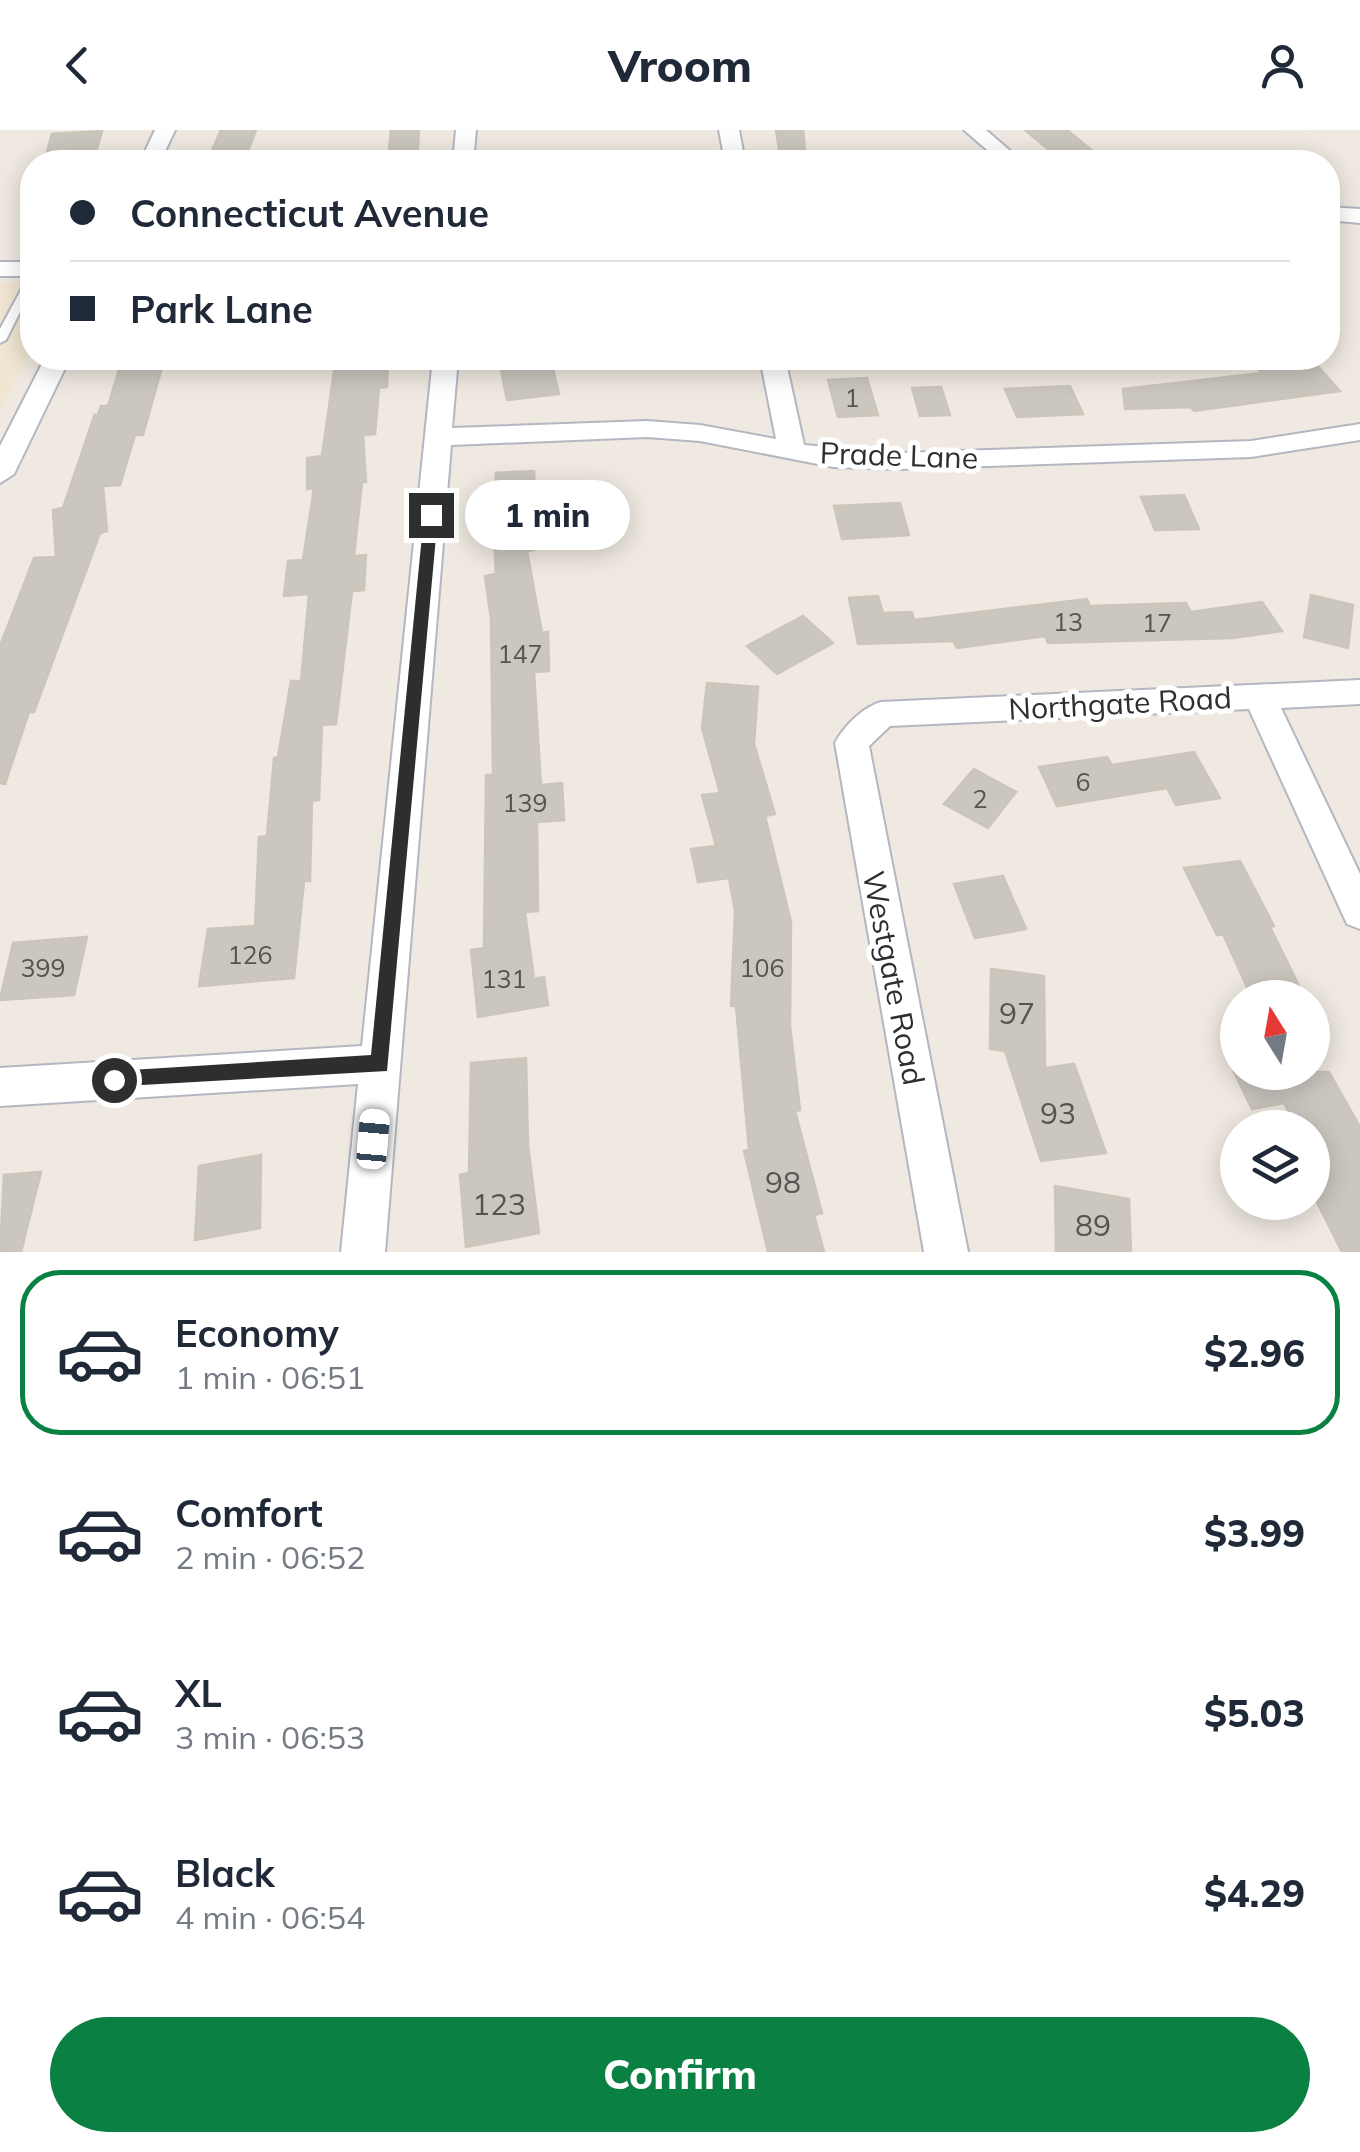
<!DOCTYPE html>
<html lang="en">
<head>
<meta charset="utf-8">
<style>
	body { margin:0; font-family:Mulish,sans-serif; background:#f6f6f7; color:#1f2937; height:100vh; display:flex; flex-direction:column; font-size:38px; white-space:nowrap }
	* { box-sizing:border-box; margin:0 }
	p { font-size:32px; color:#747a83 }
	.icon { flex:none; width:55px; height:55px; fill:none; stroke:currentColor; stroke-width:2; stroke-linecap:round; stroke-linejoin:round }
	.map { position:relative; height:1122px; overflow:hidden }
	.side { display:flex; flex-direction:column; background:#fff; flex:1 }
	.side>* { flex:none }
	.banner { position:absolute; left:20px; top:20px; width:1320px; height:220px; border-radius:40px; box-shadow:0 5px 25px #0003; display:grid; align-content:center; height:220px; padding:0 50px; background:#fff }
	.needle { width:65px; rotate:349deg }
	.buttons { position:absolute; left:1220px; top:850px; display:grid; gap:20px }
	.buttons a { display:grid; place-items:center; width:110px; height:110px; border-radius:50%; background:#fff; box-shadow:0 5px 25px #0003; font-size:50px }
	.end { position:absolute; width:45px; height:45px; margin:-22px; border:12px solid #2e2e2e; background:#fff; box-shadow:0 0 0 5px #fff }
	.from { border-radius:50% }
	.bubble { position:absolute; height:70px; border-radius:35px; background:#fff; box-shadow:0 5px 25px #0003; font-size:32px; font-weight:800; line-height:70px; text-align:center }
	.car { position:absolute; width:30px; height:60px; margin:-30px -15px; border-radius:12px; box-shadow:0 0 8px 2px #0007; background:linear-gradient(#fff 24%,#345 0 40%,#fff 0 76%,#345 0 86%,#fff 0) }
	.banner b { display:flex; align-items:center; gap:35px; height:95px; font-size:38px }
	.banner b+b { border-top:2px solid #e0e1e3 }
	.banner i { width:25px; height:25px; background:#1f2937 }
	ul { padding:18px 0 0; list-style:none }
	li { display:flex; align-items:center; gap:30px; height:165px; margin:0 20px 15px; padding:0 30px; border:5px solid transparent; border-radius:40px }
	li div { flex:1 }
	li b { display:block; font-size:38px }
	li em { font-style:normal; font-weight:800 }
	li.active { border-color:#0b8043 }
	li>.icon { width:90px; height:90px; stroke-width:1.5 }
	.primary-button { display:flex; gap:20px; margin-top:auto; padding:20px 50px }
	.primary-button a { flex:1; height:115px; border-radius:60px; background:#0b8043; color:#fff; font-size:40px; font-weight:800; line-height:115px; text-align:center }
	header { display:flex; justify-content:space-between; align-items:center; height:130px; padding:0 50px; background:#fff; font-size:45px; font-weight:800 }
	.map>svg:first-child { display:block }
	.education { fill:#f0e6d1 }
	.building { fill:#cbc7bf; stroke:#cbc5ba; stroke-width:2.5 }
	.lines { fill:none; stroke-linecap:round; stroke-linejoin:round }
	.lane-casing { stroke:#b4b7c1; stroke-width:4 }
	.street-casing { stroke:#b4b7c1; stroke-width:4 }
	.lane { fill:#fff; fill-rule:evenodd }
	.street { fill:#fff; fill-rule:evenodd }
	.route { fill:#2e2e2e }
	.labels { text-anchor:middle; dominant-baseline:central; stroke-width:10; stroke-linejoin:round; paint-order:stroke }
	.number-label { font-size:25px; fill:#555452 }
	.street-label { font-size:30px; fill:#2e2e2e; stroke:#fff }
	.near-number-label { font-size:30px; fill:#555452 }
</style>
</head>
<body>
<header><svg class="icon" aria-label="back" viewBox="0 0 24 24"><path d="M15 5l-7 7 7 7"/></svg>Vroom<svg class="icon" aria-label="person" viewBox="0 0 24 24"><circle cx="12" cy="8" r="4"/><path d="M4 21q1-7 8-7t8 7"/></svg></header>
<div class="map">
<svg width="1360" height="1122" viewBox="0 0 1360 1122">
	<rect width="100%" height="100%" fill="#efe9e1"/>
	<polygon class="education" points="0,153 32,153 32,218 0,280"/>
	<g class="building">
		<polygon points="221,0 256,0 244,32 207,32"/>
		<polygon points="391,0 419,0 417,32 388,32"/>
		<polygon points="776,0 803,0 806,32 781,32"/>
		<polygon points="1025,0 1067,0 1106,32 1060,29"/>
		<polygon points="102,1 93,32 44,32 52,4"/>
		<polygon points="164,230 143,305 135,305 120,355 103,356 107,401 100,403 34,582 29,582 5,654 0,653 0,516 34,428 56,427 53,380 63,378 95,284 96,291 101,276 108,276 121,233"/>
		<polygon points="388,231 387,257 379,258 375,304 363,305 366,352 362,352 354,426 366,425 364,460 352,461 336,594 322,595 319,670 312,671 310,751 304,751 294,848 199,856 208,799 255,796 259,707 267,706 274,628 278,627 291,551 301,551 309,464 284,466 288,431 303,430 314,358 307,359 307,328 322,326 335,234"/>
		<polygon points="1313,231 1340,261 1194,281 1191,277 1125,279 1123,259 1262,243 1258,239"/>
		<polygon points="552,235 559,264 507,270 501,240"/>
		<polygon points="867,248 878,285 838,287 828,250"/>
		<polygon points="1070,256 1083,284 1017,287 1005,259"/>
		<polygon points="941,257 950,285 920,286 912,258"/>
		<polygon points="534,341 535,371 529,372 534,420 527,421 542,503 548,502 549,541 534,542 540,641 541,655 562,653 564,690 537,692 538,781 525,782 534,849 544,847 548,875 478,887 471,820 484,818 486,645 493,645 491,489 485,446 496,444 493,391 496,343"/>
		<polygon points="1184,365 1199,399 1155,400 1141,367"/>
		<polygon points="900,373 909,405 842,409 834,376"/>
		<polygon points="1311,465 1353,475 1348,518 1304,507"/>
		<polygon points="878,466 883,483 912,482 914,490 1087,469 1090,476 1186,473 1191,482 1262,472 1282,501 1232,508 1048,513 1045,506 957,518 953,511 858,514 849,468"/>
		<polygon points="803,486 833,513 777,544 747,516"/>
		<polygon points="707,553 758,557 754,614 775,684 765,686 791,792 790,896 800,980 795,981 822,1083 814,1085 824,1122 768,1122 744,1021 749,1020 736,876 731,876 735,781 729,748 698,752 691,719 716,716 702,665 720,663 702,598"/>
		<polygon points="1194,622 1220,668 1176,675 1167,658 1057,676 1039,637 1107,627 1112,635"/>
		<polygon points="974,639 1016,662 988,698 944,674"/>
		<polygon points="1240,731 1274,796 1270,797 1305,868 1252,868 1223,804 1217,805 1184,738"/>
		<polygon points="1003,746 1026,799 975,808 954,754"/>
		<polygon points="87,807 74,865 0,870 13,813"/>
		<polygon points="991,839 1044,846 1045,938 1074,934 1106,1023 1041,1031 1005,921 990,919"/>
		<polygon points="526,928 528,1015 539,1103 466,1117 460,1045 469,1043 471,933"/>
		<polygon points="1234,942 1329,942 1360,997 1360,1122 1342,1122 1312,1062 1312,998 1297,998 1284,973 1252,979"/>
		<polygon points="261,1025 260,1098 195,1110 199,1036"/>
		<polygon points="41,1042 21,1122 0,1122 4,1045"/>
		<polygon points="1055,1056 1129,1069 1131,1122 1056,1122"/>
	</g>
	<g class="lines">
		<g class="lane-casing">
			<polygon id="lane" points="32,146 32,158 6,210 0,213 0,199 27,149"/>
		</g>
		<g class="street-casing">
			<g id="street">
				<polygon points="155,0 175,0 160,32 140,32"/>
				<polygon points="456,0 476,0 473,32 453,32"/>
				<polygon points="719,0 739,0 745,32 725,32"/>
				<polygon points="964,0 986,0 1023,32 1001,32"/>
				<polygon points="1328,77 1360,79 1360,93 1328,90"/>
				<rect x="0" y="132" width="32" height="14"/>
				<polygon points="45,228 70,228 14,344 0,353 0,316"/>
				<polygon points="433,228 458,228 452,298 647,291 700,295 776,309 760,228 785,228 804,315 899,323 1251,311 1360,294 1360,310 1251,327 899,339 833,337 700,311 647,307 451,315 385,1122 341,1122 358,954 0,976 0,938 362,916"/>
				<path d="M1360,550v24l-79,4 79,166v55l-13,-5 -98,-215 -359,17 -21,20 99,506h-44l-89,-509c9,-17 28,-36 46,-41z"/>
			</g>
		</g>
		<use href="#lane" class="lane"/>
		<use href="#street" class="street"/>
	</g>
	<polygon class="route" points="431,381 438,385 387,941 107,957 107,944 114,941 371,925 424,385"/>
	<g class="labels">
		<g class="number-label">
			<text x="852" y="267">1</text>
			<text x="1068" y="491">13</text>
			<text x="1157" y="492">17</text>
			<text x="520" y="523">147</text>
			<text x="1083" y="651">6</text>
			<text x="980" y="668">2</text>
			<text x="525" y="672">139</text>
			<text x="250" y="824">126</text>
			<text x="43" y="837">399</text>
			<text x="762" y="837">106</text>
			<text x="504" y="848">131</text>
		</g>
		<g class="street-label">
			<text transform="translate(899 325) rotate(2)">Prade Lane</text>
			<text transform="translate(1120 573) rotate(-3)">Northgate Road</text>
			<text transform="translate(894 848) rotate(79)">Westgate Road</text>
		</g>
		<g class="near-number-label">
			<text x="1017" y="883">97</text>
			<text x="1058" y="983">93</text>
			<text x="783" y="1052">98</text>
			<text x="499" y="1074">123</text>
			<text x="1093" y="1095">89</text>
		</g>
	</g>
</svg>
<div class="buttons">
<a><svg class="needle" viewBox="-14 -14 28 28"><path d="M0-13l5 13h-10z" fill="#e53935"/><path d="M0 13l5-13h-10z" fill="#747a83"/></svg></a>
<a><svg class="icon" aria-label="layers" viewBox="0 0 24 24"><path d="M12 4l9 5-9 5-9-5zM3 14l9 5 9-5"/></svg></a>
</div>
<i class="end from" style="left:114px;top:950px"></i>
<i class="end" style="left:431px;top:385px"></i>
<div class="bubble" style="left:465px;top:350px;width:165px">1 min</div>
<i class="car" style="left:373px;top:1009px;rotate:5deg"></i>
<div class="banner">
<b><i class="from"></i>Connecticut Avenue</b>
<b><i></i>Park Lane</b>
</div>
</div>
<section class="side">
<ul>
<li class="active"><svg class="icon" aria-label="car" viewBox="0 0 24 24"><path d="M5 17H2v-5l4-1 3-4h7l3 4 3 1v5h-3M9 17h6M6 11h13"/><circle cx="7" cy="17" r="2"/><circle cx="17" cy="17" r="2"/></svg><div><b>Economy</b><p>1 min · 06:51</p></div><em>$2.96</em></li>
<li><svg class="icon" aria-label="car" viewBox="0 0 24 24"><path d="M5 17H2v-5l4-1 3-4h7l3 4 3 1v5h-3M9 17h6M6 11h13"/><circle cx="7" cy="17" r="2"/><circle cx="17" cy="17" r="2"/></svg><div><b>Comfort</b><p>2 min · 06:52</p></div><em>$3.99</em></li>
<li><svg class="icon" aria-label="car" viewBox="0 0 24 24"><path d="M5 17H2v-5l4-1 3-4h7l3 4 3 1v5h-3M9 17h6M6 11h13"/><circle cx="7" cy="17" r="2"/><circle cx="17" cy="17" r="2"/></svg><div><b>XL</b><p>3 min · 06:53</p></div><em>$5.03</em></li>
<li><svg class="icon" aria-label="car" viewBox="0 0 24 24"><path d="M5 17H2v-5l4-1 3-4h7l3 4 3 1v5h-3M9 17h6M6 11h13"/><circle cx="7" cy="17" r="2"/><circle cx="17" cy="17" r="2"/></svg><div><b>Black</b><p>4 min · 06:54</p></div><em>$4.29</em></li>
</ul>
<div class="primary-button"><a>Confirm</a></div>
</section>
</body>
</html>
